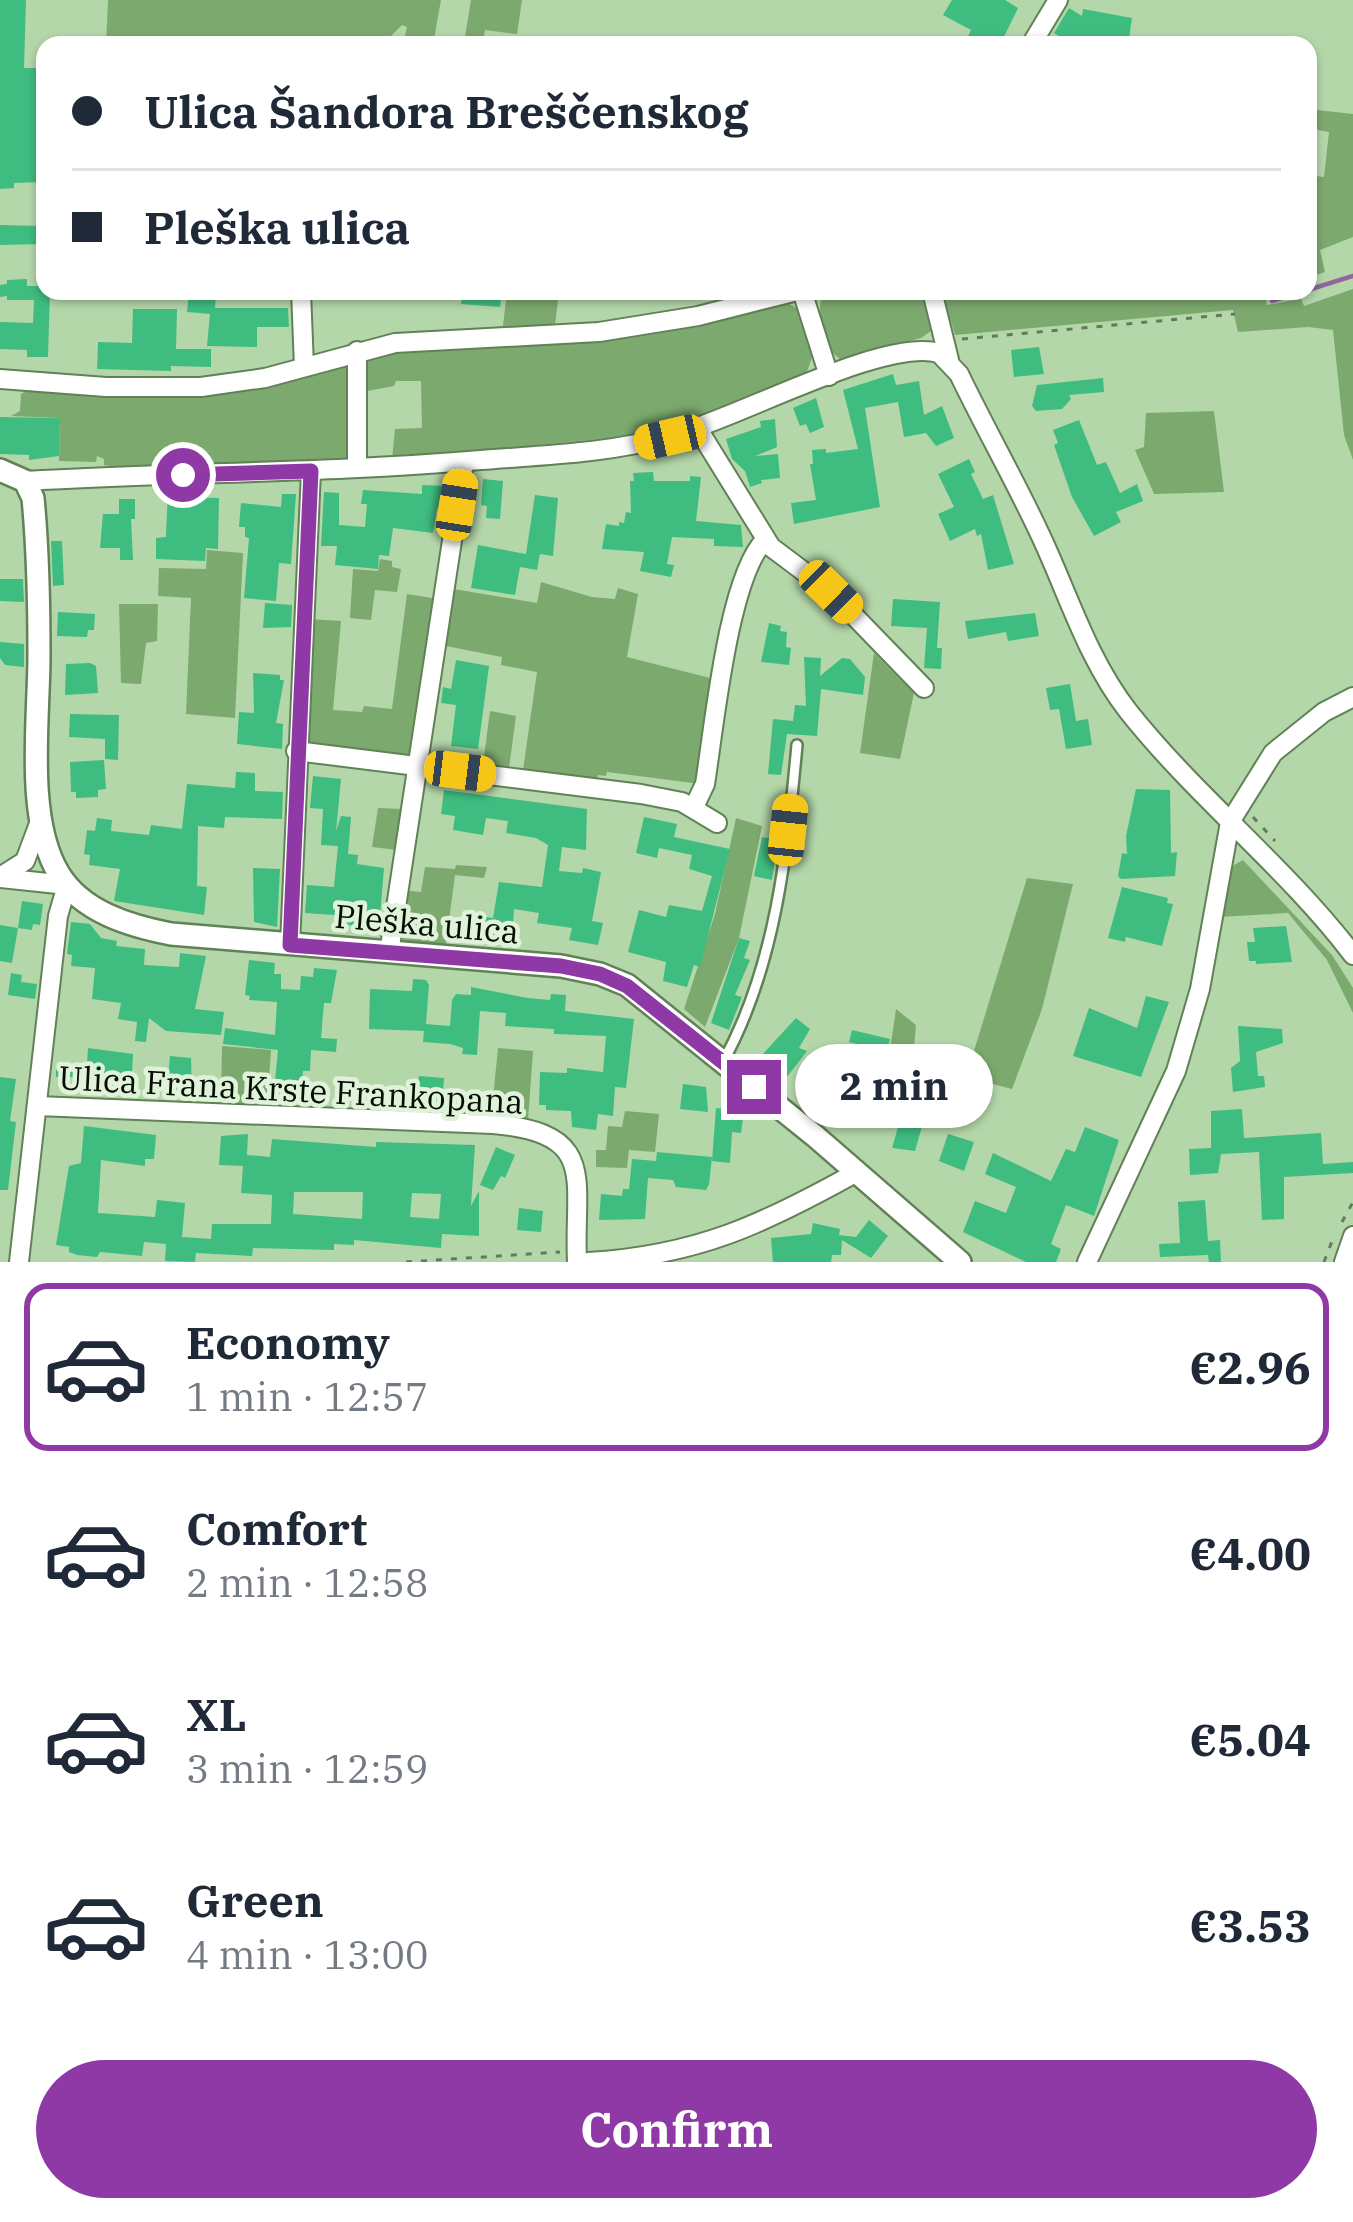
<!DOCTYPE html>
<html lang="en">
<head>
<meta charset="utf-8">
<style>
	body { margin:0; font-family:"IBM Plex Serif",serif; background:#f2f2f3; color:#1f2937; height:100vh; display:flex; flex-direction:column; font-size:45px; white-space:nowrap }
	* { box-sizing:border-box; margin:0 }
	p { font-size:39px; color:#747a83 }
	.icon { flex:none; width:66px; height:66px; fill:none; stroke:currentColor; stroke-width:2; stroke-linecap:round; stroke-linejoin:round }
	.map { position:relative; height:1262px; overflow:hidden }
	.panel { display:flex; flex-direction:column; background:#fff; flex:1 }
	.panel>* { flex:none }
	.hud { position:absolute; left:36px; top:36px; width:1281px; height:264px; border-radius:24px; box-shadow:0 3px 9px #0004; display:grid; align-content:center; height:264px; padding:0 36px; background:#fff }
	.end { position:absolute; width:54px; height:54px; margin:-27px; border:15px solid #8f39a6; background:#fff; box-shadow:0 0 0 6px #fff }
	.from { border-radius:50% }
	.bubble { position:absolute; height:84px; border-radius:42px; background:#fff; box-shadow:0 3px 9px #0004; font-size:39px; font-weight:800; line-height:84px; text-align:center }
	.car { position:absolute; width:36px; height:72px; margin:-36px -18px; border-radius:15px; box-shadow:0 0 9px 3px #0007; background:linear-gradient(#f5c518 24%,#345 0 40%,#f5c518 0 76%,#345 0 86%,#f5c518 0) }
	.hud b { display:flex; align-items:center; gap:42px; height:114px; font-size:45px }
	.hud b+b { border-top:3px solid #e0e1e3 }
	.hud i { width:30px; height:30px; background:#1f2937 }
	ul { padding:21px 0 0; list-style:none }
	li { display:flex; align-items:center; gap:36px; height:168px; margin:0 24px 18px; padding:0 12px; border:6px solid transparent; border-radius:24px }
	li div { flex:1 }
	li b { display:block; font-size:45px }
	li em { font-style:normal; font-weight:800 }
	li.selected { border-color:#8f39a6 }
	li>.icon { width:108px; height:108px; stroke-width:1.5 }
	.cta { display:flex; gap:24px; margin-top:auto; padding:24px 36px }
	.cta a { flex:1; height:138px; border-radius:72px; background:#8f39a6; color:#fff; font-size:48px; font-weight:800; line-height:138px; text-align:center }
	.map>svg:first-child { display:block }
	.green { fill:#7ca96e }
	.lines { fill:none; stroke-linecap:round; stroke-linejoin:round }
	.stream { stroke:#91669f; stroke-width:4.5 }
	.building { fill:#3fbc80; fill-rule:evenodd }
	.service-casing { stroke:#618156; stroke-width:14 }
	.minor-casing { stroke:#618156; stroke-width:22 }
	.tertiary-casing { stroke:#618156; stroke-width:26 }
	.path { stroke:#637b5c; stroke-width:3; stroke-dasharray:6 9; stroke-linecap:butt }
	.service { stroke:#fff; stroke-width:9 }
	.minor { stroke:#fff; stroke-width:18 }
	.tertiary { stroke:#fff; stroke-width:21 }
	.route { stroke:#8f39a6; stroke-width:15 }
	.labels { text-anchor:middle; dominant-baseline:central; stroke-width:9; stroke-linejoin:round; paint-order:stroke }
	.street-label { font-size:33px; fill:#040f02; stroke:#e0f2da }
</style>
</head>
<body>
<div class="map">
<svg width="1353" height="1262" viewBox="0 0 1353 1262">
	<rect width="100%" height="100%" fill="#b4d7a9"/>
	<g class="green">
		<polygon points="108,0 441,0 433,45 403,45 407,27 402,25 382,45 106,45"/>
		<polygon points="471,0 522,0 517,34 485,30 482,45 464,43"/>
		<polygon points="1308,109 1353,114 1353,237 1320,250 1325,272 1308,278 1308,175 1324,177 1329,132 1308,128"/>
		<polygon points="1353,289 1353,460 1344,435 1333,330 1308,327 1238,332 1233,310 955,335 950,318 946,319 940,291 1268,291 1266,305 1301,299 1304,306"/>
		<polygon points="507,291 559,291 555,325 503,326"/>
		<path d="M823,291h104l4,40 -10,7 -81,21c-20,-13 -24,-46 -17,-68z"/>
		<polygon points="788,303 803,312 816,355 812,357 807,372 693,422 656,433 392,460 395,429 422,428 421,381 396,381 394,386 362,392 367,361 378,352"/>
		<polygon points="345,365 349,369 349,455 341,462 132,470 104,465 104,459 97,456 96,462 59,461 60,418 11,416 20,411 21,394 31,388 170,395"/>
		<polygon points="1214,411 1224,492 1154,494 1135,450 1144,447 1146,413"/>
		<polygon points="207,550 243,553 235,718 186,714 191,598 158,596 159,568 206,569"/>
		<polygon points="380,559 392,561 392,567 401,569 397,592 375,590 371,620 350,618 353,569 378,571"/>
		<polygon points="541,582 592,597 615,599 618,588 638,594 627,657 718,680 701,784 607,772 606,776 598,775 597,780 523,770 537,672 501,665 502,657 441,645 448,588 537,603"/>
		<polygon points="407,594 438,599 410,759 320,746 301,738 309,619 341,621 333,710 362,712 364,706 392,709"/>
		<polygon points="119,604 158,604 157,641 146,643 141,684 121,683"/>
		<polygon points="874,653 914,693 900,759 860,753"/>
		<polygon points="490,711 516,716 509,768 483,765"/>
		<polygon points="378,808 403,809 397,850 372,847"/>
		<polygon points="736,818 762,826 739,938 705,1027 684,1009 715,914"/>
		<polygon points="1243,860 1332,955 1353,988 1353,1013 1327,960 1288,913 1219,917 1229,868"/>
		<path d="M456,865l31,2 -3,11 -29,-3 -10,76c-53,-7 -50,-10 -44,-61l20,2 4,-25 30,2z"/>
		<polygon points="1027,878 1073,884 1042,1009 1012,1089 966,1077"/>
		<polygon points="896,1009 916,1025 914,1047 936,1056 932,1073 888,1064"/>
		<polygon points="222,1046 271,1050 267,1108 221,1106"/>
		<polygon points="498,1048 533,1051 528,1120 451,1113 452,1097 493,1098"/>
		<polygon points="625,1111 659,1114 655,1152 629,1150 627,1168 596,1167 596,1150 606,1150 608,1126 622,1127"/>
	</g>
	<g class="lines">
		<g class="stream">
			<polyline points="1308,290 1353,276"/>
			<polyline points="1272,301 1304,291"/>
		</g>
	</g>
	<g class="building">
		<polygon points="0,0 26,0 24,68 36,68 38,119 45,119 43,182 14,183 14,188 0,189"/>
		<polygon points="952,0 1005,0 1018,8 1000,45 964,45 971,30 943,15"/>
		<polygon points="1069,8 1082,16 1083,9 1132,18 1128,45 1062,38 1054,33"/>
		<polygon points="0,225 44,226 44,244 0,245"/>
		<polygon points="27,279 27,286 45,286 45,291 50,291 48,357 27,357 27,350 0,349 0,322 33,323 34,300 7,300 7,296 0,297 0,285 7,284 7,280"/>
		<polygon points="462,291 502,291 500,307 461,304"/>
		<polygon points="189,293 216,295 215,308 288,308 289,327 257,327 257,347 207,346 210,314 187,312"/>
		<polygon points="133,309 177,309 176,349 211,349 211,367 171,366 171,371 97,369 98,342 132,343"/>
		<polygon points="1039,347 1044,374 1014,377 1011,350"/>
		<polygon points="893,374 896,385 919,381 924,415 942,406 954,438 936,446 926,433 904,437 898,402 865,408 880,507 794,524 791,503 816,500 810,464 813,464 812,450 826,449 826,453 858,449 843,390"/>
		<polygon points="1103,378 1104,392 1069,395 1071,399 1062,409 1036,411 1032,406 1037,385"/>
		<polygon points="816,398 824,427 810,433 806,424 800,426 793,408"/>
		<polygon points="0,417 60,418 59,456 29,460 29,455 0,454"/>
		<polygon points="775,419 777,447 755,456 778,454 780,478 761,480 762,483 750,487 745,471 732,459 726,439 761,427 760,421"/>
		<polygon points="1079,420 1097,465 1106,462 1120,493 1137,484 1143,501 1116,512 1121,522 1094,536 1072,497 1054,445 1058,443 1053,430"/>
		<polygon points="969,459 975,472 971,474 983,499 993,495 1014,564 988,570 981,534 977,536 975,529 950,541 938,514 954,507 938,474"/>
		<polygon points="653,472 654,481 690,481 690,476 701,477 696,521 741,525 743,547 714,546 714,539 672,537 667,564 674,565 671,577 640,571 644,552 602,549 606,524 619,526 619,522 624,523 626,512 631,513 630,481 634,481 633,473"/>
		<polygon points="483,479 503,481 500,519 486,518 487,506 481,505"/>
		<polygon points="422,485 446,486 443,509 437,508 433,533 393,528 389,556 379,555 378,569 335,565 337,546 321,546 324,492 339,493 339,525 365,527 367,504 361,504 363,490 422,494"/>
		<polygon points="168,489 186,490 186,497 219,498 218,549 206,548 205,561 156,559 156,538 166,537"/>
		<polygon points="282,494 296,494 291,564 279,563 276,601 244,598 249,538 245,537 245,527 239,527 241,503 281,507"/>
		<polygon points="535,495 558,498 553,556 540,554 537,570 520,567 515,595 471,588 478,545 526,554"/>
		<polygon points="119,499 135,499 135,519 131,519 133,560 120,560 120,548 100,548 103,514 119,514"/>
		<polygon points="51,541 62,541 64,585 53,586"/>
		<polygon points="0,579 23,579 24,602 0,601"/>
		<polygon points="893,599 940,602 937,648 942,648 941,669 924,668 927,628 891,626"/>
		<polygon points="265,603 292,605 291,627 263,628"/>
		<polygon points="58,612 95,614 94,630 88,630 87,637 57,636"/>
		<polygon points="1035,613 1039,636 1008,641 1006,632 968,639 965,621"/>
		<polygon points="769,623 781,626 780,631 787,632 786,647 791,648 789,665 761,662"/>
		<polygon points="0,642 24,644 24,667 5,665 0,658"/>
		<polygon points="804,657 821,658 820,676 842,658 850,659 865,677 863,695 821,689 817,736 787,734 781,775 768,774 773,719 793,721 795,705 806,706"/>
		<polygon points="456,660 489,666 478,749 451,746 456,705 441,703 443,687 451,689"/>
		<polygon points="90,663 96,666 98,693 65,695 66,664"/>
		<polygon points="253,673 280,675 280,680 284,680 276,723 283,724 282,749 237,744 239,712 254,713"/>
		<polygon points="1070,684 1076,721 1088,719 1092,745 1066,749 1059,709 1050,710 1046,688"/>
		<polygon points="70,714 119,715 118,760 105,759 105,739 69,737"/>
		<polygon points="104,760 106,789 98,790 98,797 76,798 76,792 71,792 70,762"/>
		<polygon points="236,772 255,773 255,791 283,792 282,819 225,817 224,828 198,826 197,886 207,887 204,915 114,901 120,869 89,865 90,855 84,854 87,830 95,831 97,818 112,820 111,831 149,835 151,825 182,829 187,784 235,788"/>
		<polygon points="313,776 341,779 336,831 341,816 351,817 348,854 358,855 357,864 384,868 379,928 346,925 347,916 305,913 307,885 334,887 338,846 321,845 323,809 310,808"/>
		<polygon points="1136,789 1170,790 1171,853 1177,852 1175,876 1121,879 1118,876 1122,853 1127,854 1126,836"/>
		<polygon points="444,790 587,809 586,850 562,847 559,871 582,873 583,868 601,872 592,921 603,923 598,945 569,940 572,928 537,923 539,913 514,909 512,943 471,939 473,915 493,918 499,882 542,887 548,845 536,838 506,833 508,821 486,818 483,835 453,830 455,816 441,814"/>
		<polygon points="644,817 677,824 674,837 730,849 700,967 694,965 687,987 663,981 666,962 628,952 639,910 666,917 669,905 702,911 712,876 689,869 692,855 659,848 657,858 636,853"/>
		<polygon points="762,837 778,840 772,880 754,876"/>
		<polygon points="253,868 280,869 277,927 254,922"/>
		<polygon points="1122,887 1168,898 1167,903 1173,904 1162,946 1126,937 1125,942 1108,938"/>
		<polygon points="22,901 43,904 40,925 33,924 32,930 18,928"/>
		<polygon points="71,922 90,924 101,938 117,941 116,946 145,949 144,965 179,967 180,953 206,956 195,1009 224,1012 221,1035 166,1031 149,1018 146,1042 135,1041 137,1022 118,1019 121,1003 92,999 95,968 71,966 72,955 67,954"/>
		<polygon points="0,925 18,928 12,963 0,961"/>
		<polygon points="1286,926 1292,962 1256,964 1256,961 1249,961 1247,942 1255,942 1253,928"/>
		<polygon points="739,938 750,941 744,958 750,960 735,995 742,997 729,1030 711,1023"/>
		<polygon points="249,960 275,963 274,974 281,974 281,989 300,990 301,976 313,977 314,968 337,970 331,1003 324,1003 321,1038 337,1039 336,1052 311,1050 310,1071 303,1071 301,1095 279,1093 275,1081 278,1050 223,1044 225,1028 275,1035 277,1002 249,1000 250,996 245,995"/>
		<polygon points="11,973 22,975 21,982 37,984 35,999 8,995"/>
		<polygon points="413,979 426,980 429,985 426,1024 450,1026 452,1000 456,994 471,995 471,987 528,998 550,1000 551,994 566,995 565,1011 634,1019 626,1088 615,1087 613,1116 598,1114 596,1130 572,1127 571,1111 546,1110 546,1105 539,1105 540,1072 567,1073 567,1068 603,1072 606,1036 554,1034 554,1029 505,1026 506,1013 480,1011 477,1055 462,1054 463,1048 450,1044 423,1042 424,1031 369,1029 370,989 412,991"/>
		<polygon points="1146,996 1169,1002 1141,1077 1073,1056 1089,1008 1137,1028"/>
		<polygon points="796,1018 810,1029 799,1048 807,1051 787,1077 762,1055"/>
		<polygon points="1238,1026 1282,1029 1283,1043 1256,1052 1258,1076 1264,1076 1265,1087 1233,1092 1231,1068 1240,1061"/>
		<polygon points="852,1030 890,1039 868,1125 844,1118 846,1110 841,1108 848,1080 862,1084 872,1048 849,1042"/>
		<polygon points="88,1048 133,1054 132,1074 115,1075 115,1083 86,1081 86,1077 56,1077 56,1065 87,1065"/>
		<polygon points="170,1056 191,1058 192,1092 167,1090"/>
		<polygon points="817,1061 828,1065 814,1109 802,1105"/>
		<polygon points="419,1076 444,1078 442,1103 416,1101"/>
		<polygon points="0,1077 16,1079 10,1121 16,1122 8,1190 0,1190"/>
		<polygon points="683,1084 706,1087 708,1112 680,1109"/>
		<polygon points="716,1108 744,1111 741,1133 732,1132 730,1163 712,1161"/>
		<polygon points="1242,1109 1244,1138 1321,1133 1323,1164 1353,1162 1353,1173 1284,1177 1284,1219 1262,1220 1259,1152 1221,1154 1218,1173 1190,1175 1189,1149 1211,1148 1211,1111"/>
		<polygon points="903,1110 925,1116 915,1151 892,1148"/>
		<path d="M84,1126l72,9 -2,24h-9v7l-44,-6 -3,53 57,4 2,-17 28,3 -3,34 29,2 1,-15h59l1,-29 -31,-2 2,-27 -24,-1 2,-29 27,-2 -1,21 23,2 2,-18 104,8v-5l99,3 -4,61 8,-15v45l-37,-2 -1,14 -87,-8v5l-20,-1v6l-81,-2 -1,8 -56,-3 -1,9 -30,-1 1,-17 -22,-2 -2,14 -42,-4 -3,5 -20,-2 -8,-3v-5l-13,-2 13,-79 12,-3zM294,1192h69l-1,27 -69,-5zM412,1193l29,1 -2,25 -29,-2z"/>
		<polygon points="1085,1127 1119,1140 1094,1216 1066,1205 1051,1244 1061,1249 1056,1262 1026,1262 963,1232 975,1201 1006,1213 1016,1187 985,1174 993,1153 1051,1181 1066,1149 1075,1152"/>
		<polygon points="948,1134 974,1142 964,1171 939,1161"/>
		<polygon points="496,1147 515,1155 505,1178 501,1176 493,1190 480,1185"/>
		<polygon points="657,1152 712,1157 709,1184 706,1190 676,1187 673,1180 648,1178 645,1219 599,1220 601,1194 622,1196 623,1189 629,1189 632,1159 656,1161"/>
		<polygon points="1205,1200 1208,1241 1220,1240 1221,1262 1209,1262 1208,1255 1160,1257 1159,1244 1180,1243 1178,1202"/>
		<polygon points="519,1208 543,1211 541,1232 517,1230"/>
		<polygon points="869,1220 888,1236 871,1258 842,1240 841,1255 832,1255 831,1262 773,1262 771,1238 811,1234 813,1223 840,1229 839,1235 856,1237"/>
	</g>
	<g class="lines">
		<g class="service-casing">
			<path id="service" d="M723,1062c53,-96 64,-210 74,-317"/>
		</g>
		<g class="minor-casing">
			<g id="minor">
				<polyline points="1031,45 1058,0"/>
				<polyline points="301,291 304,367"/>
				<polyline points="802,291 829,376"/>
				<polyline points="932,291 949,360"/>
				<polyline points="357,351 357,468"/>
				<polyline points="0,379 106,387 201,387 265,378 395,343 599,332 698,316 797,291"/>
				<polyline points="698,429 771,547 831,592 924,688"/>
				<path d="M25,481c152,-9 304,-8 456,-21 64,-5 129,-7 190,-24 63,-16 213,-99 268,-83l20,21c25,52 54,103 79,156 29,60 48,127 90,181 69,87 158,156 225,244"/>
				<polyline points="296,751 641,794 682,802 717,823"/>
				<path d="M694,807l11,-23c9,-55 23,-207 60,-244"/>
				<polyline points="0,877 25,861 40,821"/>
				<polyline points="0,878 67,885 58,916 19,1262"/>
				<polyline points="290,945 311,471"/>
				<polyline points="389,953 464,462"/>
				<path d="M37,1106l456,18c107,9 80,56 84,138"/>
				<path d="M588,1262c108,-6 176,-38 269,-90"/>
				<polyline points="1087,1262 1176,1071 1200,989 1230,822 1273,753 1324,712 1353,697"/>
				<polyline points="1344,1262 1353,1236"/>
			</g>
		</g>
		<g class="tertiary-casing">
			<path id="tertiary" d="M0,470l25,11 8,17c5,52 6,105 6,157 0,64 -14,164 20,219 23,38 71,52 112,60l390,32 39,8 27,11 188,151 145,126"/>
		</g>
		<g class="path">
			<polyline points="962,339 1235,314"/>
			<polyline points="1253,817 1275,841"/>
			<polyline points="1342,1222 1353,1202"/>
			<polyline points="406,1262 560,1252"/>
			<polyline points="1324,1262 1334,1236"/>
		</g>
		<use href="#service" class="service"/>
		<use href="#minor" class="minor"/>
		<use href="#tertiary" class="tertiary"/>
	</g>
	<g class="lines">
		<polyline class="route" points="183,475 311,471 290,945 561,966 600,974 627,986 754,1087"/>
	</g>
	<g class="labels">
		<g class="street-label">
			<text transform="translate(427 923) rotate(5)">Pleška ulica</text>
			<text transform="translate(291 1089) rotate(3)">Ulica Frana Krste Frankopana</text>
		</g>
	</g>
</svg>
<i class="end from" style="left:183px;top:475px"></i>
<i class="end" style="left:754px;top:1087px"></i>
<div class="bubble" style="left:795px;top:1044px;width:198px">2 min</div>
<i class="car" style="left:670px;top:437px;rotate:257deg"></i>
<i class="car" style="left:457px;top:505px;rotate:9deg"></i>
<i class="car" style="left:831px;top:592px;rotate:134deg"></i>
<i class="car" style="left:460px;top:771px;rotate:97deg"></i>
<i class="car" style="left:788px;top:830px;rotate:6deg"></i>
<div class="hud">
<b><i class="from"></i>Ulica Šandora Breščenskog</b>
<b><i></i>Pleška ulica</b>
</div>
</div>
<section class="panel">
<ul>
<li class="selected"><svg class="icon" aria-label="car" viewBox="0 0 24 24"><path d="M5 17H2v-5l4-1 3-4h7l3 4 3 1v5h-3M9 17h6M6 11h13"/><circle cx="7" cy="17" r="2"/><circle cx="17" cy="17" r="2"/></svg><div><b>Economy</b><p>1 min · 12:57</p></div><em>€2.96</em></li>
<li><svg class="icon" aria-label="car" viewBox="0 0 24 24"><path d="M5 17H2v-5l4-1 3-4h7l3 4 3 1v5h-3M9 17h6M6 11h13"/><circle cx="7" cy="17" r="2"/><circle cx="17" cy="17" r="2"/></svg><div><b>Comfort</b><p>2 min · 12:58</p></div><em>€4.00</em></li>
<li><svg class="icon" aria-label="car" viewBox="0 0 24 24"><path d="M5 17H2v-5l4-1 3-4h7l3 4 3 1v5h-3M9 17h6M6 11h13"/><circle cx="7" cy="17" r="2"/><circle cx="17" cy="17" r="2"/></svg><div><b>XL</b><p>3 min · 12:59</p></div><em>€5.04</em></li>
<li><svg class="icon" aria-label="car" viewBox="0 0 24 24"><path d="M5 17H2v-5l4-1 3-4h7l3 4 3 1v5h-3M9 17h6M6 11h13"/><circle cx="7" cy="17" r="2"/><circle cx="17" cy="17" r="2"/></svg><div><b>Green</b><p>4 min · 13:00</p></div><em>€3.53</em></li>
</ul>
<div class="cta"><a>Confirm</a></div>
</section>
</body>
</html>
